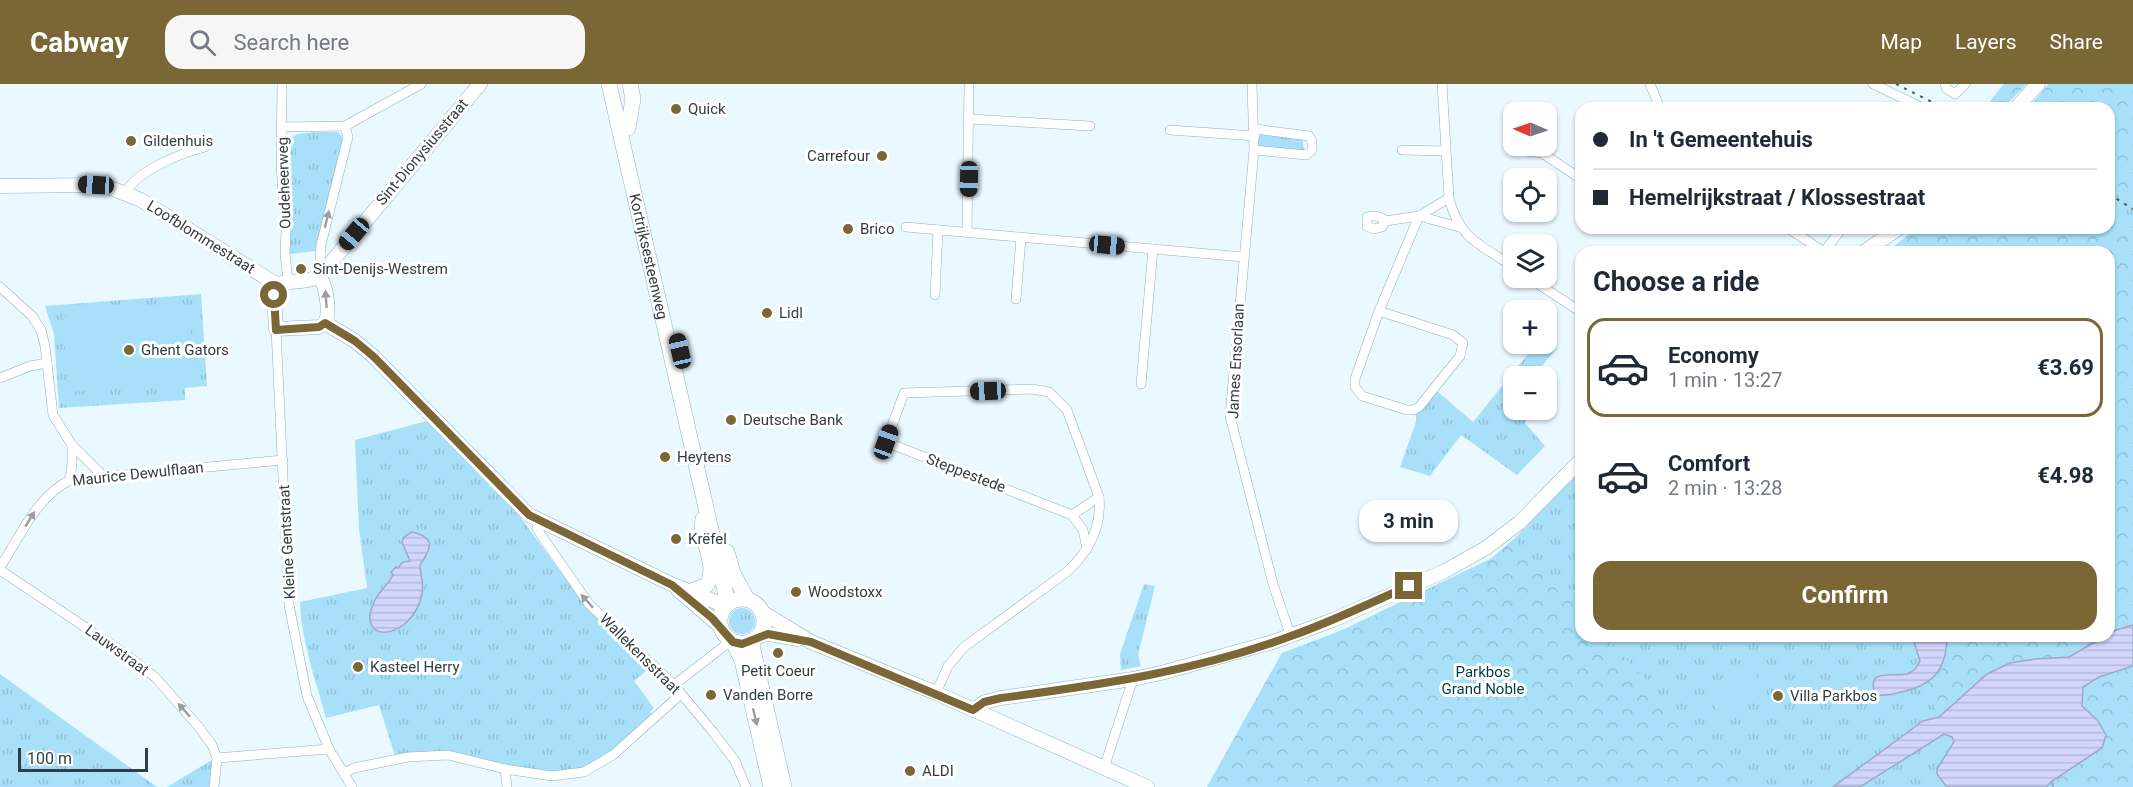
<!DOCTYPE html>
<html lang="en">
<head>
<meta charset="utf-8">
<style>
	body { margin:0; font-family:Roboto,sans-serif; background:#f6f6f7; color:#1f2937; height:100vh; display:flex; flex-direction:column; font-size:22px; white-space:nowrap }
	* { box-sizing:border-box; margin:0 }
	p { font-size:20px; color:#747a83 }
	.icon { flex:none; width:33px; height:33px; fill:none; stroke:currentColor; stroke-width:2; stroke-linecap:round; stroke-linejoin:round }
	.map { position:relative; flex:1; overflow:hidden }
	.details { position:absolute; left:1575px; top:162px; width:540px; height:396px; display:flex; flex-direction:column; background:#fff; border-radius:18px; box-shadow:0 2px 4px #0004 }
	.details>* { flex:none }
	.guide { position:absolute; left:1575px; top:18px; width:540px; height:132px; border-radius:18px; box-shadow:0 2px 4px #0004; display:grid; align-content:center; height:132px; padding:0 18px; background:#fff }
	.needle { width:39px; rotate:272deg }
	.fabs { position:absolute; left:1503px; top:18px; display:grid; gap:12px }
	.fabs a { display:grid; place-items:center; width:54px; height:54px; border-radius:12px; background:#fff; box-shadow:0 2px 4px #0004; font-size:30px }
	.scale { position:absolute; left:18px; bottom:15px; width:130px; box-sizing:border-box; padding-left:6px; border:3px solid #303e45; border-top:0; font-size:16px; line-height:21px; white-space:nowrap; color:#303e45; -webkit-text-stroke:4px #fff; paint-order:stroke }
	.end { position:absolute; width:27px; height:27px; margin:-14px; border:8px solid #7b6635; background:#fff; box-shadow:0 0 0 3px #fff }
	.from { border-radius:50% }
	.bubble { position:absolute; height:42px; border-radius:18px; background:#fff; box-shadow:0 2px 4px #0004; font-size:20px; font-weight:700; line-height:42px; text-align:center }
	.car { position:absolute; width:18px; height:36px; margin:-18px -9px; border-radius:8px; box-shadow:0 0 4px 2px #0007; background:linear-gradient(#222 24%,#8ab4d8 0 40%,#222 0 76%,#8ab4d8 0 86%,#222 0) }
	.guide b { display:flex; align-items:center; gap:21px; height:57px; font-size:22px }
	.guide b+b { border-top:2px solid #e0e1e3 }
	.guide i { width:15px; height:15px; background:#1f2937 }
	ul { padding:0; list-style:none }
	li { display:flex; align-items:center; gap:18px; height:99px; margin:0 12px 9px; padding:0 6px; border:3px solid transparent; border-radius:18px }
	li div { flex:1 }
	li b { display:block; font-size:22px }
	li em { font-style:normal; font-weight:700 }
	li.on { border-color:#7b6635 }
	li>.icon { width:54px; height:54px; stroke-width:1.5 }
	h2 { padding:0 18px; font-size:27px; line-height:72px }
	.button { display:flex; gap:12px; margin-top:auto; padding:12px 18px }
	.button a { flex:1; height:69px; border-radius:18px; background:#7b6635; color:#fff; font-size:24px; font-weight:700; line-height:69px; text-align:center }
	header { display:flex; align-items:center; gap:36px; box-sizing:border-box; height:84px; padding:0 30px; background:#7b6635; color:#fff }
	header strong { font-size:28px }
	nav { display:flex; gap:33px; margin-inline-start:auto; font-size:21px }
	.search { width:420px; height:54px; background:#f6f6f7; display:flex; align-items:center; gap:15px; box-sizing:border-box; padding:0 21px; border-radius:18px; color:#747a83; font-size:22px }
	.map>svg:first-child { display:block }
	.grass { fill:url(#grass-tufts) }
	.forest { fill:url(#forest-crowns) }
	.pitch { fill:#a8e0f9 }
	.water { fill:url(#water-rules); stroke:#a1a8c6; stroke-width:1.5 }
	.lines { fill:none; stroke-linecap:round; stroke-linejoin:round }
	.stream { stroke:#a1a8c6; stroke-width:2 }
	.street-casing { stroke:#8db1c0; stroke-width:10 }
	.secondary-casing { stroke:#8db1c0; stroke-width:15 }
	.primary-casing { stroke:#8db1c0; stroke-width:16 }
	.street { stroke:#fff; stroke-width:9 }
	.secondary { stroke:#fff; stroke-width:14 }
	.primary { stroke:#fff; stroke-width:15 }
	.rail { stroke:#4c5a61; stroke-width:2; stroke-dasharray:3 6; stroke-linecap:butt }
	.oneway { fill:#989ea2 }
	.route { stroke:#7b6635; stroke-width:8 }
	.poi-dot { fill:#7b6635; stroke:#fff; stroke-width:2 }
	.labels { text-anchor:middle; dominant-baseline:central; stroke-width:6; stroke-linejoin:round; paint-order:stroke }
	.poi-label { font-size:15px; fill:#303e45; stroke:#fff; text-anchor:start }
	.street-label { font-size:15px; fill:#303e45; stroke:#fff }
	.park-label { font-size:15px; fill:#04394a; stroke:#fff }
</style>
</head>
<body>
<header>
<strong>Cabway</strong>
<div class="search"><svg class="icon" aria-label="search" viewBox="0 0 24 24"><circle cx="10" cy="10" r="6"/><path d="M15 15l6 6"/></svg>Search here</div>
<nav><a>Map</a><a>Layers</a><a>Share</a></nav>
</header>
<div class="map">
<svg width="2133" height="703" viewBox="0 0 2133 703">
	<defs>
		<pattern id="grass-tufts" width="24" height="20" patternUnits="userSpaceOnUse" patternTransform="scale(1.5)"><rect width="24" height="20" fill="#a8e0f9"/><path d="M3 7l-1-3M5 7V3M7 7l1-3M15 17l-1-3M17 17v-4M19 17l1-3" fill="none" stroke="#91c1d7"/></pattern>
		<pattern id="forest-crowns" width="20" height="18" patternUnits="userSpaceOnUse" patternTransform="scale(1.5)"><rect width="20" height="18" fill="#a8e0f9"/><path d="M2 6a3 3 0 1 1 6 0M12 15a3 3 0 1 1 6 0" fill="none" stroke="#91c1d7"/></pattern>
		<pattern id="water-rules" width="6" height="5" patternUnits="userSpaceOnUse" patternTransform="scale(1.5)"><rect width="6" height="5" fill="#d2d5fd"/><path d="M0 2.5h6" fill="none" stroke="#b5b8da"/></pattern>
	</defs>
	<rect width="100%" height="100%" fill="#eaf8ff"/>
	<g class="grass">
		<polygon points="2049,0 2133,0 2133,703 1207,703 1282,569 1338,548 1492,474 1514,455 1581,386 1581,552 2109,552 2109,168 1887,168 1917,144 2109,144 2109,24 2028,24"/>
		<polygon points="315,48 338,48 342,52 343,59 316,167 289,170 285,79 288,55 298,50"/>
		<polygon points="1260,51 1302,54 1304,65 1301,68 1258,64 1258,52"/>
		<polygon points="201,210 207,302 185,304 185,316 59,324 54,250 45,222"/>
		<polygon points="1547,259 1556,265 1534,292 1514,292 1514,326 1519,326 1528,334 1525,339 1545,362 1517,391 1461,351 1430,392 1400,383 1416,338 1416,330 1437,307 1473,338 1536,260"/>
		<path d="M427,337l94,97 55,75 75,74 -17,14 20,27 -4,4 2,3 -43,39 -27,14 -35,4 -44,-5 -57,-15 -51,4 -16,-51 -53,13c-10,-38 -25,-77 -26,-116l67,-14 -8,-59 -4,-89z"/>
		<polygon points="1144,500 1155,502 1138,571 1141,582 1121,586 1120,570"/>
		<circle cx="742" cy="537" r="13"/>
		<polygon points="0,590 157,703 0,703"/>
		<polygon points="212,676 210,703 167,703"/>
	</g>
	<g class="forest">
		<polygon points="2004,0 2027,0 2003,24 1989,24 1990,17"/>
		<polygon points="2049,0 2133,0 2133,112 2109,98 2109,24 2028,24"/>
		<polygon points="2109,126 2133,141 2133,541 2109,550 2109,168 1887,168 1917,144 2109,144"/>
		<polygon points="1514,455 1581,527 1581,552 1604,552 1748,703 1207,703 1282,569 1338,548 1430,508 1492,474"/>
		<path d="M1947,552h159l-37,21 -34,2 -25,4 -23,11 -49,41 -13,-30c15,-15 22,-28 22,-49z"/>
		<polygon points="2133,582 2133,703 2053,703 2052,697 2102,664 2106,651 2098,637 2082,622 2083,603 2099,593"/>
	</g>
	<g class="pitch">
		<polygon points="296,56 333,57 332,76 296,76"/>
		<polygon points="189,222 194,300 68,308 63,232"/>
		<polygon points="1748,582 1765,603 1727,636 1708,616"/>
	</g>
	<g class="water">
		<path d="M412,448c25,6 19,16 8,33 0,10 4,18 2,28 -8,47 -68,54 -48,9 4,-10 14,-17 19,-27l-2,-3 5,-5 2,1 5,-6 7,-1 -8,-19 2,-5z"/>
		<polygon points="2133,541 2133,582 2099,593 2083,603 2082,622 2098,637 2106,651 2102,664 2052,697 2046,703 1947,703 1937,690 1937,685 1954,658 1952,653 1944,650 1860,703 1833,703 1923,637 1939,633 1987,590 2010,579 2035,575 2069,573 2116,546"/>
		<path d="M1912,552h8l2,2 25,-2c0,31 -12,48 -42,55 -10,3 -19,5 -29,4 -12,-27 17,-18 31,-21 7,-2 10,-7 13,-13z"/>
	</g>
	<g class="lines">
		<polyline class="stream" points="2052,697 2053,703"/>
		<g class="street-casing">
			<g id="street">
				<polyline points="282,0 281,82 286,147 285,170 288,197"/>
				<polyline points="1252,0 1254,66 1230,332 1273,500 1291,553"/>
				<path d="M1442,0l7,114c10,41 32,47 65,69"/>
				<polyline points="1650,0 1660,24"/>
				<polyline points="1873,0 1923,24"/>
				<polyline points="1945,0 1947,5 1955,10 1965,0"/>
				<polyline points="970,35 1090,42"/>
				<polyline points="282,43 345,42 421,0"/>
				<polyline points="1170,46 1255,52"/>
				<polyline points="1254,66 1306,71 1312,66 1312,57 1309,52 1255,45"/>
				<polyline points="1402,66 1445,67"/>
				<polyline points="1517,66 1542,69 1581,95"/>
				<path d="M125,109c13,-23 56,-40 80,-46"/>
				<polyline points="1419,132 1459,143"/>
				<path d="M1385,137c-5,-6 -11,-6 -18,-4v9l7,3 8,-2 3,-6 34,-5 30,-18"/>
				<polyline points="906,143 1243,173"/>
				<polyline points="1788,144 1824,168"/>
				<polyline points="967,148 969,0"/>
				<polyline points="1824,168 1842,144"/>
				<polyline points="319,193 321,161 348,53 345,42"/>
				<polyline points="1529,194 1581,228"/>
				<polyline points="0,203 32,232 41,246 45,262 53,331 72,361 104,393"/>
				<polyline points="935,211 938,146"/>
				<polyline points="1016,215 1021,154"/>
				<polyline points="1379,227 1453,251 1463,259 1460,272 1419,323 1413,326 1407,326 1362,312 1355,303 1355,295 1379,227 1419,132"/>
				<polyline points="276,245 289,521 307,612 329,665 352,703"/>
				<polyline points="0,294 30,282 47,279"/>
				<polyline points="1141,300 1153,165"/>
				<polyline points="70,396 72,380 72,361"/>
				<polyline points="538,437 537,444 541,451 589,520 674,601 713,648 735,677 746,703"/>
				<polyline points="1087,465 1083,446 1072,431 886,358 904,309 1032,305 1049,308 1067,326 1099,413"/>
				<path d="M0,483c21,-31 35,-69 70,-87l213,-20"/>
				<polyline points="0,486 128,572 155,593 198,642 212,661 217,674 214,703"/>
				<polyline points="674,601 723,563 729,556"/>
				<path d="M936,609l12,-27 16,-19 104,-76c21,-20 34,-44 31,-74l-27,18"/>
				<polyline points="217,674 329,665"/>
				<polyline points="1104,684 1133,595"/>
				<polyline points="505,685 507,703"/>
				<polyline points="344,689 354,684 408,673 448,671 505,685 552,692 584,688 613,671 681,610"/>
			</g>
		</g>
		<g class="secondary-casing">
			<g id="secondary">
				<polyline points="2016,24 2038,0"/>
				<polyline points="0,102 96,101 108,103 141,116 276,200"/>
				<polyline points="1864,168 1899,144"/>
				<path d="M276,200c15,-4 29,-1 43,-7l161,-193"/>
				<path d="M276,200l-2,11 2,34 43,-2c4,-2 6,-3 7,-7 4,-8 0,-37 -7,-43"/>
				<polyline points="325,239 355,257 374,273 529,431 671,500 726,522"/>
				<polyline points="678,506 720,542"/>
				<polyline points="762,528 811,558 936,609 1147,703"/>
				<polyline points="759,552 768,550 798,555"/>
				<polyline points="973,626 985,618 1001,614 1133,595 1161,589 1273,558 1333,536 1445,487 1486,464 1519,439 1581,376"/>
			</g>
		</g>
		<g class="primary-casing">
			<g id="primary">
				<path id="s1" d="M609,0l119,520"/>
				<polyline points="628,44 633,15 630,0"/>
				<polyline points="727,468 733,489 747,515"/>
				<path d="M692,507l15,-6c12,-20 -8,-44 -4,-66"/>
				<circle cx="742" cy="537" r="22"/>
				<polyline points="751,557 784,703"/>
				<polyline points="733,558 742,576 771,703"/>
			</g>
		</g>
		<use href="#street" class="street"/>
		<use href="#secondary" class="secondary"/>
		<use href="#primary" class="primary"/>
		<g class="rail">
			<polyline points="1896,0 1944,24"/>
			<polyline points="2109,110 2133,125"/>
		</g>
	</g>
	<defs><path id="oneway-solid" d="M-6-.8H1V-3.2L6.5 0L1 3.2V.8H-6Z" transform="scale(1.5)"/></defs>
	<g class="oneway">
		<use href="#oneway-solid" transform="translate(327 135) rotate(-76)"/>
		<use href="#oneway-solid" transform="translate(326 215) rotate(-94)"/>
		<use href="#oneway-solid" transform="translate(30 435) rotate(-58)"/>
		<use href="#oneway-solid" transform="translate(587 517) rotate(-132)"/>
		<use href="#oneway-solid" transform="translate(184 626) rotate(-132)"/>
		<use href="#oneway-solid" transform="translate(755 633) rotate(77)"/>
	</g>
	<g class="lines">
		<path class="route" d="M274,211l2,35 43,-3 6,-4 30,18 19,16 155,158 143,70 40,33 21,24 9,2 26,-10 43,8 162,68 11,-8 17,-4c98,-13 197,-27 290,-62 40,-14 79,-33 118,-50"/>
	</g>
	<g class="poi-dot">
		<circle cx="676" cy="25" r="6"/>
		<circle cx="131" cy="57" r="6"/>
		<circle cx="882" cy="72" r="6"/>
		<circle cx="848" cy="145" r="6"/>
		<circle cx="301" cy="185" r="6"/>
		<circle cx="767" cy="229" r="6"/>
		<circle cx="129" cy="266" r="6"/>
		<circle cx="731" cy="336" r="6"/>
		<circle cx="665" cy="373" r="6"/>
		<circle cx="676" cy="455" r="6"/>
		<circle cx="796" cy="508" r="6"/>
		<circle cx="778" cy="569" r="6"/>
		<circle cx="358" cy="583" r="6"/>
		<circle cx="711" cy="611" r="6"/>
		<circle cx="1778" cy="612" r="6"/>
		<circle cx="910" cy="687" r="6"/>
	</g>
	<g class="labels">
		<g class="poi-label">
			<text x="688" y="25">Quick</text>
			<text x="143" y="57">Gildenhuis</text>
			<text x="870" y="72" text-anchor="end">Carrefour</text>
			<text x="860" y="145">Brico</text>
			<text x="313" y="185">Sint-Denijs-Westrem</text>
			<text x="779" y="229">Lidl</text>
			<text x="141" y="266">Ghent Gators</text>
			<text x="743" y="336">Deutsche Bank</text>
			<text x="677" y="373">Heytens</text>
			<text x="688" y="455">Krëfel</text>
			<text x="808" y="508">Woodstoxx</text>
			<text x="370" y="583">Kasteel Herry</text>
			<text x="778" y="587" text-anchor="middle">Petit Coeur</text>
			<text x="723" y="611">Vanden Borre</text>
			<text x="1790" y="612">Villa Parkbos</text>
			<text x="922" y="687">ALDI</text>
		</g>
		<g class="street-label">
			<text transform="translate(422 68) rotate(-50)">Sint-Dionysiusstraat</text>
			<text transform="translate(284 99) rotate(-92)">Oudeheerweg</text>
			<text transform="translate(201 153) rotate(32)">Loofblommestraat</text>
			<text stroke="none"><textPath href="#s1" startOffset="177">Kortrijksesteenweg</textPath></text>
			<text transform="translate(1236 277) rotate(-87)">James Ensorlaan</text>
			<text transform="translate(966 389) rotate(21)">Steppestede</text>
			<text transform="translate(138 390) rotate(-6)">Maurice Dewulflaan</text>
			<text transform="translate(287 458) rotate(-93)">Kleine Gentstraat</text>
			<text transform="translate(117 566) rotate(36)">Lauwstraat</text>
			<text transform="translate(640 570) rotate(45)">Wallekensstraat</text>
		</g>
		<g class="park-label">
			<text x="1483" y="588">Parkbos<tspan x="1483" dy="17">Grand Noble</tspan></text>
		</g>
	</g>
</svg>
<div class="fabs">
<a><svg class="needle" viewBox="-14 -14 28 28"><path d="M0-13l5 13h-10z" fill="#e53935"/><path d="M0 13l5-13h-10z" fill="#747a83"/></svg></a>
<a><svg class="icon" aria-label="locate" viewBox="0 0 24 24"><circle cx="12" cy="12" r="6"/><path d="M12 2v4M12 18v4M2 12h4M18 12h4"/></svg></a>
<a><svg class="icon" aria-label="layers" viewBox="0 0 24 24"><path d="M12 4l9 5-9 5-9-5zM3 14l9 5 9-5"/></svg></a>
<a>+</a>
<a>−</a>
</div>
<div class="scale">100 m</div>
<i class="end from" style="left:274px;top:211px"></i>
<i class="end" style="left:1409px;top:502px"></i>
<div class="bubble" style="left:1359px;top:416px;width:99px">3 min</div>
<i class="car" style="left:969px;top:95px;rotate:181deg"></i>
<i class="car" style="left:96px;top:101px;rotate:273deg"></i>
<i class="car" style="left:354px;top:150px;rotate:220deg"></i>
<i class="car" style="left:1107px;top:161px;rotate:95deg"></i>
<i class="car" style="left:680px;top:267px;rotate:347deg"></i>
<i class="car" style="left:988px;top:307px;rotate:268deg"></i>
<i class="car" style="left:886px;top:358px;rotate:20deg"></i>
<div class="guide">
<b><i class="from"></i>In 't Gemeentehuis</b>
<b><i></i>Hemelrijkstraat / Klossestraat</b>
</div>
<section class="details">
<h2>Choose a ride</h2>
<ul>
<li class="on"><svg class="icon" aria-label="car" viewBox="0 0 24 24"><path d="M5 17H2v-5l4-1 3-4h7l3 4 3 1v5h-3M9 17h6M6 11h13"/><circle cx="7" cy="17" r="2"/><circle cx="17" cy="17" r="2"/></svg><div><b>Economy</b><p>1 min · 13:27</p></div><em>€3.69</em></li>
<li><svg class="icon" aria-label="car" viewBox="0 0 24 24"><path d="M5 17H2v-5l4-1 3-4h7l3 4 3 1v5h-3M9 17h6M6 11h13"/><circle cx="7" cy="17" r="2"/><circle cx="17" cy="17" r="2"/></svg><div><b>Comfort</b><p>2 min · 13:28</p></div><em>€4.98</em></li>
</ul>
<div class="button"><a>Confirm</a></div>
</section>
</div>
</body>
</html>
